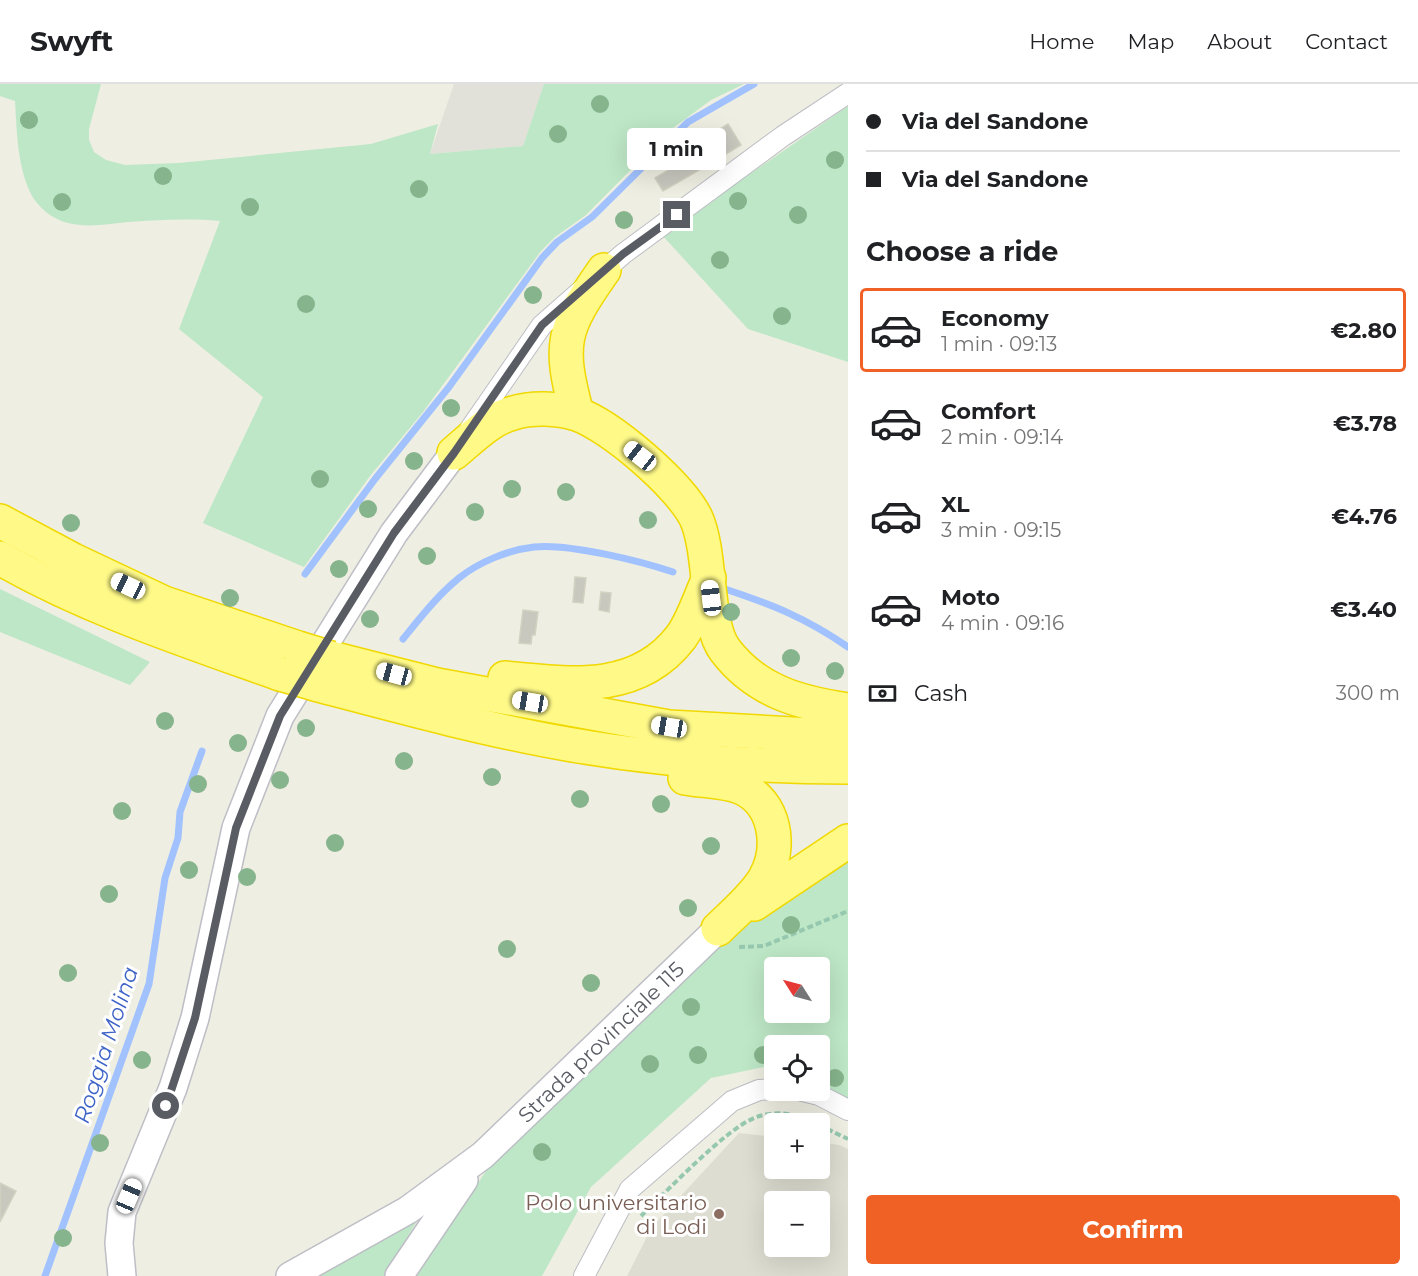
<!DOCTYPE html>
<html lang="en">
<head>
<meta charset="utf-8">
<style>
	body { margin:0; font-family:Montserrat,sans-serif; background:#f6f6f6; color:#202124; height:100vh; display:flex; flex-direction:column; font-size:22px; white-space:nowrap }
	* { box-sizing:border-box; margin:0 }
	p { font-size:20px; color:#757577 }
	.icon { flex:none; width:33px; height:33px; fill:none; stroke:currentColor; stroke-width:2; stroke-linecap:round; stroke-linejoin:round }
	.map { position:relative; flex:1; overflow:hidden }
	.drawer { display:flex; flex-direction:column; background:#fff; width:570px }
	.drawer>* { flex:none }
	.hud { display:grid; align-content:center; height:132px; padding:0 18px; background:#fff }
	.needle { width:39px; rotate:306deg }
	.tools { position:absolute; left:764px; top:873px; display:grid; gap:12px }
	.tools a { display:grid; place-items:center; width:66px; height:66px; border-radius:6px; background:#fff; box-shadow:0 6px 24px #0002; font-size:30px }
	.end { position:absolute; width:27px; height:27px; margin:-14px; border:8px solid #5a5c64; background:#fff; box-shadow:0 0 0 3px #fff }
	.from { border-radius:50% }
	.bubble { position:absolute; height:42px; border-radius:6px; background:#fff; box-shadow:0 6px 24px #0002; font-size:20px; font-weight:700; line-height:42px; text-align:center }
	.car { position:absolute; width:18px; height:36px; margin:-18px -9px; border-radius:8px; box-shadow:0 0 4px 2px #0007; background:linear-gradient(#fff 24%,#345 0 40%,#fff 0 76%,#345 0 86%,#fff 0) }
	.hud b { display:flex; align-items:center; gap:21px; height:57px; font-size:22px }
	.hud b+b { border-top:2px solid #e0e0e0 }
	.hud i { width:15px; height:15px; background:#202124 }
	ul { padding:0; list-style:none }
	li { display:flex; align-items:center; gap:18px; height:84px; margin:0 12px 9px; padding:0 6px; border:3px solid transparent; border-radius:6px }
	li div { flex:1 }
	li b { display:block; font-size:22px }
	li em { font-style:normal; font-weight:700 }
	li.selected { border-color:#f06126 }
	li>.icon { width:54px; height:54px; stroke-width:1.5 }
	h2 { padding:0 18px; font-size:27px; line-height:72px }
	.pay { display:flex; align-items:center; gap:15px; height:66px; padding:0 18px; font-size:22px }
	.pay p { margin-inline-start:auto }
	.primary-button { display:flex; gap:12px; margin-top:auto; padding:12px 18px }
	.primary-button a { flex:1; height:69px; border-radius:6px; background:#f06126; color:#fff; font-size:24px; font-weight:700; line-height:69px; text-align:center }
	header { display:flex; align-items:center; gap:36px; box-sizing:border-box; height:84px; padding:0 30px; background:#fff; border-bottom:2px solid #e0e0e0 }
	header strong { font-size:28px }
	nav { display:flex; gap:33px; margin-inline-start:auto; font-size:21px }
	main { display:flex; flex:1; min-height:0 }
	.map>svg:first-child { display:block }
	.industrial { fill:#e1e1da }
	.education { fill:#deddd1; fill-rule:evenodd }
	.green { fill:#bde7c6; fill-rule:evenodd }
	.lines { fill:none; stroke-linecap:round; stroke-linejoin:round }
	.stream { stroke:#a1c2ff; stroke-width:7 }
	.building { fill:#c9c8bf; stroke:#d3d1c0; stroke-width:1.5 }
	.street-casing { stroke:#bcbec4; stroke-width:22 }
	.secondary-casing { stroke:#bdbec6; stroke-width:30 }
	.highway-casing { stroke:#f0d800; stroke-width:36 }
	.path { stroke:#96c8af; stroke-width:4; stroke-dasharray:6 3; stroke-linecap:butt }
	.street { stroke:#fff; stroke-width:20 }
	.secondary { stroke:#fff; stroke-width:27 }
	.highway { stroke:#fffa88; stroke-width:33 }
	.highway-bridge-casing { stroke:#f0d800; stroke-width:36; stroke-linecap:butt }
	.highway-bridge { stroke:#fffa88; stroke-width:33 }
	.tree { fill:#86b48c }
	.route { stroke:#5a5c64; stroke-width:8 }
	.education-dot { fill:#8d6e63; stroke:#fff; stroke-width:2 }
	.labels { text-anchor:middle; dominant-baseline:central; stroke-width:6; stroke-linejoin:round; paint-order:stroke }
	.street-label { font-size:21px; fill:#5a5c64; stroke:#fff }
	.education-label { font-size:21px; fill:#785e54; stroke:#fff; text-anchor:end }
	.water-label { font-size:22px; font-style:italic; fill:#3f64c7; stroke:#fff }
</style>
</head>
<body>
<header>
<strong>Swyft</strong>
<nav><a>Home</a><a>Map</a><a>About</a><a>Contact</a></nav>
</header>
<main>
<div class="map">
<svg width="848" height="1192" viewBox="0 0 848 1192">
	<rect width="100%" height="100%" fill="#eeeee2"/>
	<polygon class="industrial" points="454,0 544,0 523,62 430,70"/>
	<path class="education" d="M739,1049l35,4v31h45v-26l20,3 9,4v127h-221l25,-49zM774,1118h45v44h-45z"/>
	<g class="green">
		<path d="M0,0h101l-12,45v11l5,12 12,8 19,5 54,-2 192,-19 67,-20 -8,30 93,-8 21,-62h200l-33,16 -42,31 -83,84 -31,22 -14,14 -118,161 -53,64 -66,91 -101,-44 60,-126 -84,-68 41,-108c-31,-3 -61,-1 -92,1 -20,2 -41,6 -60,1 -16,-4 -31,-16 -38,-31 -13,-29 -13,-60 -15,-91l-15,-5z"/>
		<polygon points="848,22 848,278 748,245 662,151"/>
		<polygon points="0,505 150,578 130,601 0,548"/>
		<path d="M848,774v242l-29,-13v-41h-45v19l-63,13 -120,109 -49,89h-126l78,-117 241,-228zM774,884h45v44h-45z"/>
		<polygon points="418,1135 384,1192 315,1192"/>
	</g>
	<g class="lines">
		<g class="stream">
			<polyline points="305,490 375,395 449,303 542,174 557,158 592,133 688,38 754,0"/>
			<path d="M725,505c48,16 81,29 123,58"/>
			<path d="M403,555c17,-21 34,-43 56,-61 20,-16 49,-28 75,-31 34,-4 106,14 139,25"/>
			<polyline points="45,1192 149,900 165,794 178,754 180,728 202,667"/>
		</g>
	</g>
	<g class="building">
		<polygon points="728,40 741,61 701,85 689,64"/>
		<polygon points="693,71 701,85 663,107 655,94"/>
		<polygon points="575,493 586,494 583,519 573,518"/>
		<polygon points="601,508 611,509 609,528 599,526"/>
		<polygon points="523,526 538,528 535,551 532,551 531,560 519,559"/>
		<polygon points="0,1099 16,1107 0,1138"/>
	</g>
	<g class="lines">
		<g class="street-casing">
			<g id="street">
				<polyline points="470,345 542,241 623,170 783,52 848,9"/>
				<polyline points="799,1006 819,1011 848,1026"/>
				<polyline points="584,1192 630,1105 732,1017 759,1006 774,1005"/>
			</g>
		</g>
		<g class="secondary-casing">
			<g id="secondary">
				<polyline points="122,1192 119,1159 122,1128 173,1004 195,934 236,744 280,632 394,449 454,369"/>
				<polyline points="290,1192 408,1126 483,1071 718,845"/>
				<polyline points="399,1192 464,1096"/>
			</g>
		</g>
		<g class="highway-casing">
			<g id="highway">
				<path d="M577,330c-19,-71 -15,-84 27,-144"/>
				<path d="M454,369c18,-15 36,-34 59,-40 19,-6 45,-5 64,1 34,12 103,71 119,104 16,35 9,106 29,132 31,41 74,53 123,60"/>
				<polyline points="0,437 73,476 164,519 298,564"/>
				<path d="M0,474c87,50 185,82 280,116"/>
				<polyline points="331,574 437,601 669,643 848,653"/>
				<path d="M505,594c63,6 132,17 176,-41 12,-16 19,-40 28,-59"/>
				<path d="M315,600c83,22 167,45 252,60 91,16 188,23 281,23"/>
				<path d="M685,694c17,3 39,3 55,9 36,15 42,60 25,91 -11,19 -32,36 -47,51"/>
				<polyline points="754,820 848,757"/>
			</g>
		</g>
		<g class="path">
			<polyline points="739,863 764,862 848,827"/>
			<polyline points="819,1041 848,1055"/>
			<path d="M641,1132c25,-24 84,-86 113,-98 22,-9 43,-4 63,6"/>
		</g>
		<use href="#street" class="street"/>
		<use href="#secondary" class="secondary"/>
		<use href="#highway" class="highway"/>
		<g class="highway-bridge-casing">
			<g id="highway-bridge">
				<polyline points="298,564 331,574"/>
				<polyline points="280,590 315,600"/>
			</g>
		</g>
		<use href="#highway-bridge" class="highway-bridge"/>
	</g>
	<g class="tree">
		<circle cx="600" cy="20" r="9"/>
		<circle cx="29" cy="36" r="9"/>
		<circle cx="558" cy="50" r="9"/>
		<circle cx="835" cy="76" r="9"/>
		<circle cx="163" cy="92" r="9"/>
		<circle cx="419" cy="105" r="9"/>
		<circle cx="738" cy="117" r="9"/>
		<circle cx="62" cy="118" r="9"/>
		<circle cx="250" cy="123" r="9"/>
		<circle cx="798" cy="131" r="9"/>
		<circle cx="624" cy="136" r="9"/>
		<circle cx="720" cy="176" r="9"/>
		<circle cx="533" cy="211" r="9"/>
		<circle cx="306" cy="220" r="9"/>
		<circle cx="782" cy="232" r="9"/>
		<circle cx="451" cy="324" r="9"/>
		<circle cx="414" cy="377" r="9"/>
		<circle cx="320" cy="395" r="9"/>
		<circle cx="512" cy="405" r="9"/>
		<circle cx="566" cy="408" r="9"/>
		<circle cx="368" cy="425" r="9"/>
		<circle cx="475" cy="428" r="9"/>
		<circle cx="648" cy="436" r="9"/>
		<circle cx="71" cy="439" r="9"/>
		<circle cx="427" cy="472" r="9"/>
		<circle cx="339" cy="485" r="9"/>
		<circle cx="230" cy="514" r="9"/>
		<circle cx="731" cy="528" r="9"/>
		<circle cx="370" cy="535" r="9"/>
		<circle cx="791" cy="574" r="9"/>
		<circle cx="835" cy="587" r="9"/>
		<circle cx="165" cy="637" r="9"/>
		<circle cx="306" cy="644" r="9"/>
		<circle cx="238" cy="659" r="9"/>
		<circle cx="404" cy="677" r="9"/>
		<circle cx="492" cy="693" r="9"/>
		<circle cx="280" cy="696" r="9"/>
		<circle cx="198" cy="700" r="9"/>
		<circle cx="580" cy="715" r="9"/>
		<circle cx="661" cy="720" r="9"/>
		<circle cx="122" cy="727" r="9"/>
		<circle cx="335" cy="759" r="9"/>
		<circle cx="711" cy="762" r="9"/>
		<circle cx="189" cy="786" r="9"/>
		<circle cx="247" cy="793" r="9"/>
		<circle cx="109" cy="810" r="9"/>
		<circle cx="688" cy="824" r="9"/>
		<circle cx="791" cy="841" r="9"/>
		<circle cx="507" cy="865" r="9"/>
		<circle cx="68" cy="889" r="9"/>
		<circle cx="591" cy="899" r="9"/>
		<circle cx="691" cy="923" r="9"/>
		<circle cx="698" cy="971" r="9"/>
		<circle cx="763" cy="971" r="9"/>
		<circle cx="142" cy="976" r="9"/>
		<circle cx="650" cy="980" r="9"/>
		<circle cx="835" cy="994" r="9"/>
		<circle cx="100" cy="1059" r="9"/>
		<circle cx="542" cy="1068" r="9"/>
		<circle cx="63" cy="1154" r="9"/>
	</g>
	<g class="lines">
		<polyline class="route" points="166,1022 195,934 236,744 280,632 394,449 454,369 542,241 623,170 677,131"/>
	</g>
	<circle class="education-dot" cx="719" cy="1130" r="6"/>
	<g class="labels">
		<g class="street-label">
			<text transform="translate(601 958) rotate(-44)">Strada provinciale 115</text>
		</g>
		<g class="education-label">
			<text x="707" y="1118">Polo universitario<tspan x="707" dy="24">di Lodi</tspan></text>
		</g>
		<g class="water-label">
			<text transform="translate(106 961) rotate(-72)">Roggia Molina</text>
		</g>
	</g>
</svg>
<div class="tools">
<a><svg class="needle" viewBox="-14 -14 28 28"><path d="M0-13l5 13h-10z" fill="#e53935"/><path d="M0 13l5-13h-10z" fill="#757577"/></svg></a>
<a><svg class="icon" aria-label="locate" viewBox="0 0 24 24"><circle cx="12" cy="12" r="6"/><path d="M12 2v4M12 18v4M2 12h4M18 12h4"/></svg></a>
<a>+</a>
<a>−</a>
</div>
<i class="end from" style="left:166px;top:1022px"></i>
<i class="end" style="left:677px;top:131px"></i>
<div class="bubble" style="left:627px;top:44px;width:99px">1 min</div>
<i class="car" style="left:640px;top:372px;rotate:308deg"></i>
<i class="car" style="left:128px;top:502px;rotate:295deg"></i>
<i class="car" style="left:711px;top:514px;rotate:353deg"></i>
<i class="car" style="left:394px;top:590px;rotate:285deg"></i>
<i class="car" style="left:530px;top:618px;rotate:280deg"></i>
<i class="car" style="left:669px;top:643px;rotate:280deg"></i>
<i class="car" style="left:129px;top:1112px;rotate:23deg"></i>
</div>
<section class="drawer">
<div class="hud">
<b><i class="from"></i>Via del Sandone</b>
<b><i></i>Via del Sandone</b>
</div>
<h2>Choose a ride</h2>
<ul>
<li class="selected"><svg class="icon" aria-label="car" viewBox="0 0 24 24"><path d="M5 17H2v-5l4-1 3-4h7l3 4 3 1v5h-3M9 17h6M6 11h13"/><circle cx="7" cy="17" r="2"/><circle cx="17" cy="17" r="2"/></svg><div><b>Economy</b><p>1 min · 09:13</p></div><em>€2.80</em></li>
<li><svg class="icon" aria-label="car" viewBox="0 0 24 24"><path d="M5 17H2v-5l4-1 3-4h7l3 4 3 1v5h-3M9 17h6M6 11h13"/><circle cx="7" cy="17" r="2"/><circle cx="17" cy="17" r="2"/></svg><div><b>Comfort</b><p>2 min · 09:14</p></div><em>€3.78</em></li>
<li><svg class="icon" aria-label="car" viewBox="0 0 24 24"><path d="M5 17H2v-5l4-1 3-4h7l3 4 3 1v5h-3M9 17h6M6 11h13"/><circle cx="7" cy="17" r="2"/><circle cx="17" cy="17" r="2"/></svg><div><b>XL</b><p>3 min · 09:15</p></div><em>€4.76</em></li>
<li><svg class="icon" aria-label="car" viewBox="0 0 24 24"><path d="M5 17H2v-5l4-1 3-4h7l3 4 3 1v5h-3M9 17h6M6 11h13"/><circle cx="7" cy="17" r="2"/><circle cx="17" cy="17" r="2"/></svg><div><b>Moto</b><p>4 min · 09:16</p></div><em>€3.40</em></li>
</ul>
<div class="pay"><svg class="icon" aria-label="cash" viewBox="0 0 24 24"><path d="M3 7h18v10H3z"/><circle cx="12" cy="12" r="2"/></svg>Cash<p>300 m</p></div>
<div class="primary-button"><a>Confirm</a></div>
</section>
</main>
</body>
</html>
